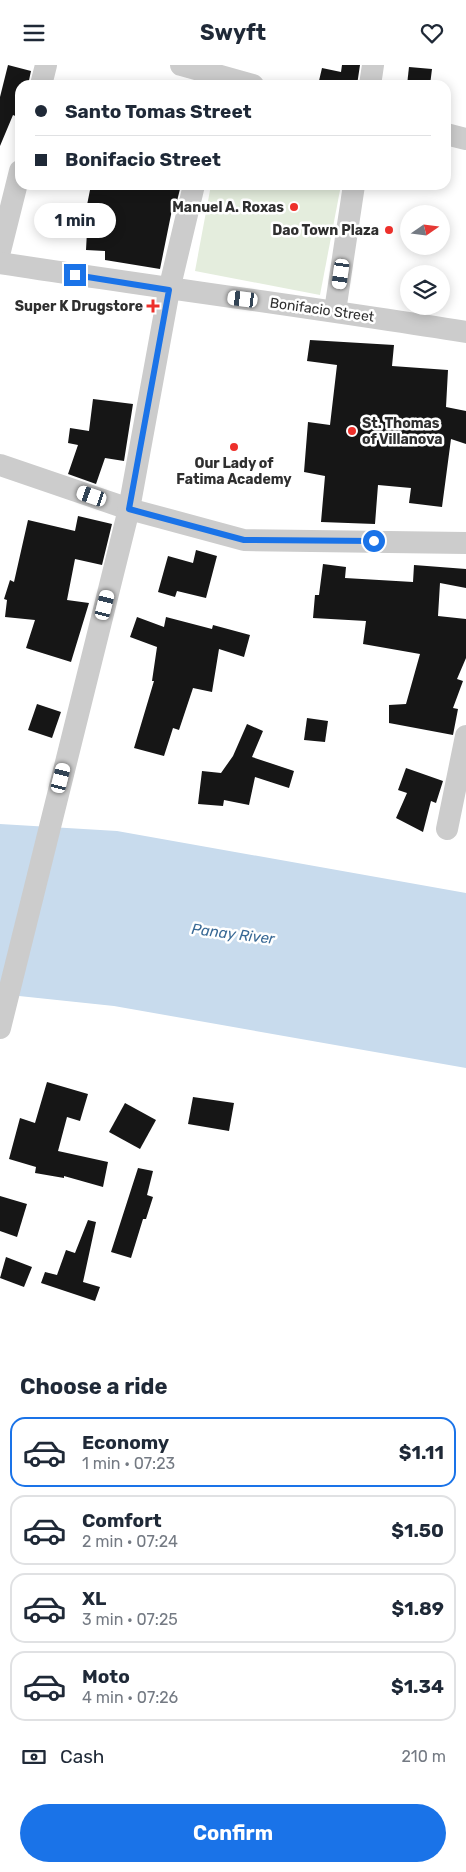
<!DOCTYPE html>
<html lang="en">
<head>
<meta charset="utf-8">
<style>
	body { margin:0; font-family:Rubik,sans-serif; background:#f2f2f3; color:#1f2937; height:100vh; display:flex; flex-direction:column; font-size:19px; white-space:nowrap }
	* { box-sizing:border-box; margin:0 }
	p { font-size:16px; color:#747a83 }
	.icon { flex:none; width:28px; height:28px; fill:none; stroke:currentColor; stroke-width:2; stroke-linecap:round; stroke-linejoin:round }
	.map { position:relative; height:1292px; overflow:hidden }
	.panel { display:flex; flex-direction:column; background:#fff; flex:1 }
	.panel>* { flex:none }
	.hud { position:absolute; left:15px; top:15px; width:436px; height:110px; border-radius:15px; box-shadow:0 2px 12px #0003; display:grid; align-content:center; height:110px; padding:0 20px; background:#fff }
	.needle { width:32px; rotate:76deg }
	.fabs { position:absolute; left:400px; top:140px; display:grid; gap:10px }
	.fabs a { display:grid; place-items:center; width:50px; height:50px; border-radius:50%; background:#fff; box-shadow:0 2px 12px #0003; font-size:25px }
	.end { position:absolute; width:22px; height:22px; margin:-11px; border:6px solid #1a73e8; background:#fff; box-shadow:0 0 0 2px #fff }
	.from { border-radius:50% }
	.bubble { position:absolute; height:35px; border-radius:18px; background:#fff; box-shadow:0 2px 12px #0003; font-size:16px; font-weight:700; line-height:35px; text-align:center }
	.car { position:absolute; width:15px; height:30px; margin:-15px -8px; border-radius:6px; box-shadow:0 0 4px 1px #0007; background:linear-gradient(#fff 24%,#345 0 40%,#fff 0 76%,#345 0 86%,#fff 0) }
	.hud b { display:flex; align-items:center; gap:18px; height:48px; font-size:19px }
	.hud b+b { border-top:1px solid #e0e1e3 }
	.hud i { width:12px; height:12px; background:#1f2937 }
	ul { padding:0; list-style:none }
	li { display:flex; align-items:center; gap:15px; height:70px; margin:0 10px 8px; padding:0 10px; border:2px solid #e0e1e3; border-radius:15px }
	li div { flex:1 }
	li b { display:block; font-size:19px }
	li em { font-style:normal; font-weight:700 }
	li.current { border-color:#1a73e8 }
	li>.icon { width:45px; height:45px; stroke-width:1.5 }
	h2 { padding:0 20px; font-size:22px; line-height:60px }
	.pay { display:flex; align-items:center; gap:12px; height:55px; padding:0 20px; font-size:19px }
	.pay p { margin-inline-start:auto }
	.button { display:flex; gap:10px; margin-top:auto; padding:10px 20px }
	.button a { flex:1; height:58px; border-radius:30px; background:#1a73e8; color:#fff; font-size:20px; font-weight:700; line-height:58px; text-align:center }
	header { display:flex; justify-content:space-between; align-items:center; height:65px; padding:0 20px; background:#fff; font-size:22px; font-weight:700 }
	.map>svg:first-child { display:block }
	.green { fill:#e4eddd }
	.water { fill:#c8dbed }
	.building { fill:#161616 }
	.lines { fill:none; stroke-linecap:round; stroke-linejoin:round }
	.minor { stroke:#ccc; stroke-width:22 }
	.route { stroke:#1a73e8; stroke-width:6 }
	.poi-dot { fill:#ed302b; stroke:#fff; stroke-width:2 }
	.labels { text-anchor:middle; dominant-baseline:central; stroke-width:5; stroke-linejoin:round; paint-order:stroke }
	.poi-label { font-size:14px; font-weight:bold; fill:#2f2f2f; stroke:#fff; text-anchor:end }
	.street-label { font-size:14px; fill:#2f2f2f; stroke:#fff }
	.water-label { font-size:15px; font-style:italic; fill:#396995; stroke:#fff }
</style>
</head>
<body>
<header><svg class="icon" aria-label="menu" viewBox="0 0 24 24"><path d="M4 6h16M4 12h16M4 18h16"/></svg>Swyft<svg class="icon" aria-label="heart" viewBox="0 0 24 24"><path d="M12 20l-8-8c-3-5 5-10 8-4 3-6 11-1 8 4z"/></svg></header>
<div class="map">
<svg width="466" height="1292" viewBox="0 0 466 1292">
	<rect width="100%" height="100%" fill="#fff"/>
	<polygon class="green" points="211,120 341,120 320,230 195,206"/>
	<polygon class="water" points="0,759 117,766 466,828 466,1003 114,941 0,929"/>
	<g class="building">
		<polygon points="8,0 31,6 28,20 20,20 20,53 13,50 0,81 0,32"/>
		<polygon points="342,0 360,0 357,20 318,20 322,3 341,7"/>
		<polygon points="409,2 432,4 430,20 407,20"/>
		<polygon points="91,120 181,120 177,136 174,135 160,204 105,195 105,186 86,185 87,166 82,165"/>
		<polygon points="310,275 394,280 392,301 448,305 446,342 466,346 466,379 451,374 442,442 409,438 411,423 378,420 375,459 321,457 325,411 304,407 308,357 330,360 337,300 307,296"/>
		<polygon points="93,334 133,339 124,396 105,393 96,419 68,409 78,380 68,378 70,363 89,366"/>
		<polygon points="78,451 112,459 102,500 75,494 67,535 89,538 71,597 26,583 35,555 5,552 7,535 4,534 10,515 14,517 28,455 75,466"/>
		<polygon points="196,485 217,491 206,533 177,526 175,532 158,527 168,491 193,498"/>
		<polygon points="323,499 346,502 345,513 413,517 414,500 466,504 466,523 440,518 438,551 466,554 466,593 457,614 463,616 453,643 458,644 453,670 389,658 389,640 406,639 420,589 363,579 366,556 313,553 315,530 319,530"/>
		<polygon points="137,552 164,562 166,552 212,564 213,560 250,570 244,592 219,584 212,627 193,623 179,665 173,663 164,691 134,683 154,616 152,616 157,582 130,572"/>
		<polygon points="37,639 61,647 52,673 28,665"/>
		<polygon points="307,653 328,656 325,677 304,675"/>
		<polygon points="247,659 263,666 252,692 294,706 289,723 255,712 249,740 224,735 223,741 198,739 202,706 221,708 233,691"/>
		<polygon points="406,703 443,716 436,738 431,736 423,767 396,753 407,728 398,725"/>
		<polygon points="47,1017 88,1029 80,1056 67,1052 58,1086 108,1097 103,1122 64,1111 64,1113 35,1108 36,1102 9,1094 20,1053 35,1058"/>
		<polygon points="193,1032 234,1038 229,1066 188,1059"/>
		<polygon points="125,1038 156,1055 140,1084 109,1067"/>
		<polygon points="138,1103 153,1106 147,1130 153,1132 146,1154 143,1154 131,1193 111,1187"/>
		<polygon points="0,1131 27,1139 17,1172 0,1166"/>
		<polygon points="88,1155 96,1157 83,1217 100,1222 95,1236 41,1218 45,1207 57,1210 66,1185 75,1188"/>
		<polygon points="6,1192 32,1202 24,1222 0,1213"/>
	</g>
	<g class="lines">
		<g class="minor">
			<polyline points="181,0 253,20"/>
			<polyline points="41,20 46,0"/>
			<polyline points="370,20 373,0"/>
			<polyline points="446,69 466,74"/>
			<polyline points="0,186 20,106"/>
			<path d="M0,198c155,24 311,44 466,69"/>
			<polyline points="335,246 354,120"/>
			<polyline points="0,400 129,444 244,475 466,478"/>
			<polyline points="447,764 466,671"/>
			<polyline points="0,963 129,444 169,225 194,120"/>
		</g>
	</g>
	<g class="lines">
		<polyline class="route" points="75,210 169,225 129,444 244,475 374,476"/>
	</g>
	<g class="poi-dot">
		<circle cx="294" cy="142" r="5"/>
		<circle cx="389" cy="165" r="5"/>
		<path d="M150.5 233.5h5v5h5v5h-5v5h-5v-5h-5v-5h5z"/>
		<circle cx="352" cy="366" r="5"/>
		<circle cx="234" cy="382" r="5"/>
	</g>
	<g class="labels">
		<g class="poi-label">
			<text x="284" y="142">Manuel A. Roxas</text>
			<text x="379" y="165">Dao Town Plaza</text>
			<text x="143" y="241">Super K Drugstore</text>
			<text x="362" y="358" text-anchor="start">St. Thomas<tspan x="362" dy="16">of Villanova</tspan></text>
			<text x="234" y="398" text-anchor="middle">Our Lady of<tspan x="234" dy="16">Fatima Academy</tspan></text>
		</g>
		<g class="street-label">
			<text transform="translate(322 245) rotate(8)">Bonifacio Street</text>
		</g>
		<g class="water-label">
			<text transform="translate(233 869) rotate(7)">Panay River</text>
		</g>
	</g>
</svg>
<div class="fabs">
<a><svg class="needle" viewBox="-14 -14 28 28"><path d="M0-13l5 13h-10z" fill="#e53935"/><path d="M0 13l5-13h-10z" fill="#747a83"/></svg></a>
<a><svg class="icon" aria-label="layers" viewBox="0 0 24 24"><path d="M12 4l9 5-9 5-9-5zM3 14l9 5 9-5"/></svg></a>
</div>
<i class="end from" style="left:374px;top:476px"></i>
<i class="end" style="left:75px;top:210px"></i>
<div class="bubble" style="left:34px;top:138px;width:82px">1 min</div>
<i class="car" style="left:341px;top:209px;rotate:188deg"></i>
<i class="car" style="left:243px;top:234px;rotate:277deg"></i>
<i class="car" style="left:92px;top:431px;rotate:289deg"></i>
<i class="car" style="left:105px;top:540px;rotate:14deg"></i>
<i class="car" style="left:61px;top:713px;rotate:14deg"></i>
<div class="hud">
<b><i class="from"></i>Santo Tomas Street</b>
<b><i></i>Bonifacio Street</b>
</div>
</div>
<section class="panel">
<h2>Choose a ride</h2>
<ul>
<li class="current"><svg class="icon" aria-label="car" viewBox="0 0 24 24"><path d="M5 17H2v-5l4-1 3-4h7l3 4 3 1v5h-3M9 17h6M6 11h13"/><circle cx="7" cy="17" r="2"/><circle cx="17" cy="17" r="2"/></svg><div><b>Economy</b><p>1 min · 07:23</p></div><em>$1.11</em></li>
<li><svg class="icon" aria-label="car" viewBox="0 0 24 24"><path d="M5 17H2v-5l4-1 3-4h7l3 4 3 1v5h-3M9 17h6M6 11h13"/><circle cx="7" cy="17" r="2"/><circle cx="17" cy="17" r="2"/></svg><div><b>Comfort</b><p>2 min · 07:24</p></div><em>$1.50</em></li>
<li><svg class="icon" aria-label="car" viewBox="0 0 24 24"><path d="M5 17H2v-5l4-1 3-4h7l3 4 3 1v5h-3M9 17h6M6 11h13"/><circle cx="7" cy="17" r="2"/><circle cx="17" cy="17" r="2"/></svg><div><b>XL</b><p>3 min · 07:25</p></div><em>$1.89</em></li>
<li><svg class="icon" aria-label="car" viewBox="0 0 24 24"><path d="M5 17H2v-5l4-1 3-4h7l3 4 3 1v5h-3M9 17h6M6 11h13"/><circle cx="7" cy="17" r="2"/><circle cx="17" cy="17" r="2"/></svg><div><b>Moto</b><p>4 min · 07:26</p></div><em>$1.34</em></li>
</ul>
<div class="pay"><svg class="icon" aria-label="cash" viewBox="0 0 24 24"><path d="M3 7h18v10H3z"/><circle cx="12" cy="12" r="2"/></svg>Cash<p>210 m</p></div>
<div class="button"><a>Confirm</a></div>
</section>
</body>
</html>
